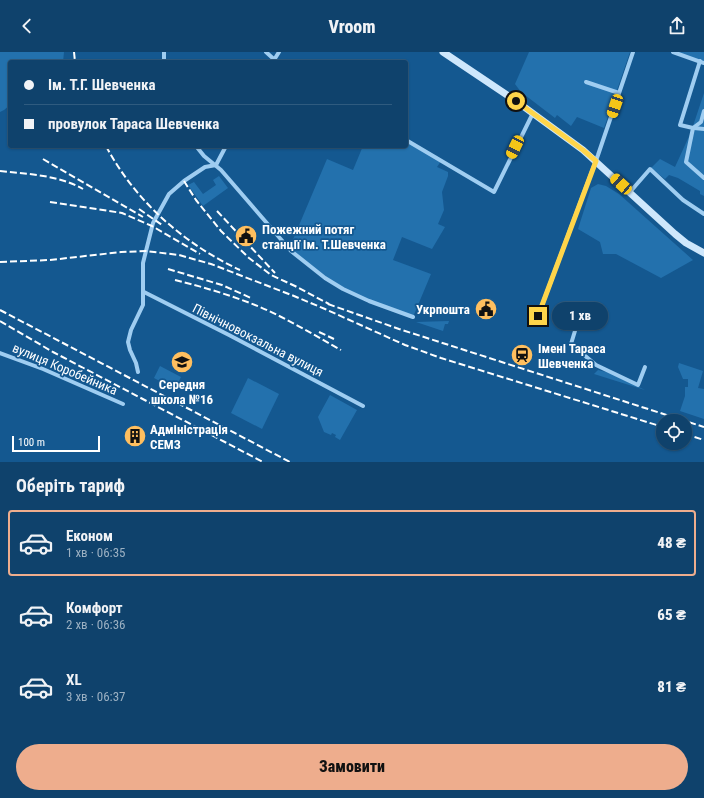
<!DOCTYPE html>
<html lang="uk">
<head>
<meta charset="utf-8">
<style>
	body { margin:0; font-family:"Roboto Condensed",sans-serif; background:#184972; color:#f1f3f6; height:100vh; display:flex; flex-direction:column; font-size:15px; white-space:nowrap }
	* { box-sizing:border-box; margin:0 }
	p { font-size:13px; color:#9bb0c2 }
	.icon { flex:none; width:22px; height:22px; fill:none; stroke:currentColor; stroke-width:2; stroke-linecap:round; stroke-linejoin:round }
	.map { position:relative; height:410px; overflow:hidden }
	.details { display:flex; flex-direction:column; background:#0f426c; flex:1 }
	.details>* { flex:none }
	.hud { position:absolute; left:8px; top:8px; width:400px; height:88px; border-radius:4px; box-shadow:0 1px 3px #0004,0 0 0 1px #2f5b7f; display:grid; align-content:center; height:88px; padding:0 16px; background:#0f426c }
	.controls { position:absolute; left:656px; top:362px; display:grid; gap:8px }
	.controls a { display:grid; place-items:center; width:36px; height:36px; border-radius:50%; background:#0f426c; box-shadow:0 1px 3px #0004,0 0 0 1px #2f5b7f; font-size:20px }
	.scale { position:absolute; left:12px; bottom:10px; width:88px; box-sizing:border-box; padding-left:4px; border:2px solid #fff; border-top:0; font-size:11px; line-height:14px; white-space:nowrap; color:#fff; -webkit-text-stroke:3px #145890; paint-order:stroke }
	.end { position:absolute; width:18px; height:18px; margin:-9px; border:5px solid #ffd54a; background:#111; box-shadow:0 0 0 2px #111 }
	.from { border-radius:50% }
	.bubble { position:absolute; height:28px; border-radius:14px; background:#0f426c; box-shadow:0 1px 3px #0004,0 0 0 1px #2f5b7f; font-size:13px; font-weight:800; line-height:28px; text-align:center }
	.car { position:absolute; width:12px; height:24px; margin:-12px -6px; border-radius:5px; box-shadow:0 0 3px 1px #0007; background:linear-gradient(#f5c518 24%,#345 0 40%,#f5c518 0 76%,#345 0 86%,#f5c518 0) }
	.hud b { display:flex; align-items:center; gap:14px; height:38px; font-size:15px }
	.hud b+b { border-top:1px solid #2f5b7f }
	.hud i { width:10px; height:10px; background:#f1f3f6 }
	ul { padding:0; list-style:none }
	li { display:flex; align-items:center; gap:12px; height:66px; margin:0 8px 6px; padding:0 8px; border:2px solid transparent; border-radius:4px }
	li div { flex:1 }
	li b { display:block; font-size:15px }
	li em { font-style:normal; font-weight:800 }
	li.on { border-color:#eead8d }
	li>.icon { width:36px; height:36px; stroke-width:1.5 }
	h2 { padding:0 16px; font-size:18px; line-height:48px }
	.primary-button { display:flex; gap:8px; margin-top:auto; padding:8px 16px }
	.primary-button a { flex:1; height:46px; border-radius:24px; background:#eead8d; color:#111; font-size:16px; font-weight:800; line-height:46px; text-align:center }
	header { display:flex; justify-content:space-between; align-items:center; height:52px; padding:0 16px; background:#0f426c; font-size:18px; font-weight:800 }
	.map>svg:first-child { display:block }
	.green { fill:#2371ad }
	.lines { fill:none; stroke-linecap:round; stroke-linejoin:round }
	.street { stroke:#9fcdf1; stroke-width:4 }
	.secondary { stroke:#cee7fc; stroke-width:7 }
	.rail { stroke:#fff; stroke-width:2; stroke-dasharray:7 3; stroke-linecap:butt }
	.route { stroke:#ffd54a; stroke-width:5 }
	.labels { text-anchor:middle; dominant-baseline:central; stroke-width:3.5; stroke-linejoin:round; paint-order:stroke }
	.poi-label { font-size:13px; font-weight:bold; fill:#fff; stroke:#145890; text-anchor:start }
	.street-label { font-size:13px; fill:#fff; stroke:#145890 }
</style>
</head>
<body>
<header><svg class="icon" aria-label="back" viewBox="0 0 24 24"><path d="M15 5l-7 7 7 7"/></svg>Vroom<svg class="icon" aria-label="share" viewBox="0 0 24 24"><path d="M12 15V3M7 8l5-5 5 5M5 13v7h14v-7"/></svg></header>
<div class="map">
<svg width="704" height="410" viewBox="0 0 704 410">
	<rect width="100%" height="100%" fill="#145890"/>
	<g class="green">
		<polygon points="0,0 64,0 63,10 10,10 10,53 4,58 0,60"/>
		<polygon points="529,0 630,0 604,76 577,65 571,74 557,63 555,66 521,40 515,32"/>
		<polygon points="673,0 704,0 704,11"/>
		<polygon points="704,41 704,144 700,142 700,139 678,126 669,123 665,127 651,116 660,107 675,115 691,80"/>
		<polygon points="406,88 441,109 437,115 448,120 448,124 442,140 444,158 438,172 445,175 432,197 402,185 393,208 431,222 413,265 343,237 289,197 327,107 353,118 363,94 406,94"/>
		<polygon points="219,124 228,136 203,154 188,133 194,130 203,142 216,133 213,128"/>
		<polygon points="598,132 606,134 619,142 693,208 661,226 616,202 603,202 600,190 578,177 591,136"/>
		<polygon points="449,269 448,272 445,272 443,279 416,270"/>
		<polygon points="679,311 703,319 698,336 704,337 704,367 680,359 685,344 685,335 688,335 688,327 683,327 678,315"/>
		<polygon points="160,314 181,325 175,337 154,326"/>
		<polygon points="598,318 610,321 645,338 594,322"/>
		<polygon points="248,326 279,342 262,377 231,361"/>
		<polygon points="330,343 357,358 340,388 335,385 336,383 332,381 331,383 324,380 318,365"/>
	</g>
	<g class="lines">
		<g class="street">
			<polyline points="266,0 277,10"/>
			<polyline points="673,0 704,11"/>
			<polyline points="274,8 279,0"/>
			<polyline points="700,9 680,73 693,76 686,110 704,126"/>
			<polyline points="164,10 164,0"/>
			<polyline points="586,30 619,41"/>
			<polyline points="693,76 701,70 704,59"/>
			<polyline points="694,76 704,77"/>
			<polyline points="406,88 494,140 533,61"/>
			<polyline points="196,94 204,104 221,118 291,199 325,226 343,237 369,249 413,265"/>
			<polyline points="630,140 650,117 683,148 704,162"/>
			<polyline points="144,240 229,283 363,354"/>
			<polyline points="538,264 598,103 633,0"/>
			<polyline points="578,269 571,292 596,313 638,333 645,315"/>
			<polyline points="0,301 43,317 123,352"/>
			<polyline points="138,320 136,311 130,298 128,290 131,278 143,253 143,211 153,171 169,142 184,129 205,115 216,113 226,94"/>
		</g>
		<polyline class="secondary" points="443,0 516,49 583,98 675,182 686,191 704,201"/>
		<g class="rail">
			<polyline points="74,0 75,10"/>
			<path d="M106,94c29,55 78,98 134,124"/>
			<polyline points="43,107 143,165"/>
			<path d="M0,119c28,3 58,4 83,18"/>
			<polyline points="184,129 196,148 221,179 249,206 271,223 295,234 329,252"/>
			<polyline points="50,150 122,161 152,174 200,202"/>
			<polyline points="139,157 162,173"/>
			<polyline points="217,159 275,221"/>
			<polyline points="0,210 50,208 121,200 146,199 179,203 211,212 294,244 325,257 405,293 441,306 663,375"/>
			<polyline points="168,217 222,233 251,246"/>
			<path d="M175,228c29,7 58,16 85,27 28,12 54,28 81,43"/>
			<polyline points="328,252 399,277 704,375"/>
			<polyline points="0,258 290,410"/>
			<polyline points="0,269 53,300 263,410"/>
			<polyline points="319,280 334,287"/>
			<polyline points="685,382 704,388"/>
		</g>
	</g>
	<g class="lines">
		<polyline class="route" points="516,49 583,98 596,109 538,264"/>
	</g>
	<defs>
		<g id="civic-disc" transform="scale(1.15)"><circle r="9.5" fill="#ffbf5f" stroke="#145890"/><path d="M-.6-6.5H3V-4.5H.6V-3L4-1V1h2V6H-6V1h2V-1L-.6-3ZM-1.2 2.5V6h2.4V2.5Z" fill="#111"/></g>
		<g id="station-disc" transform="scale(1.15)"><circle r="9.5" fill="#ffbf5f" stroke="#145890"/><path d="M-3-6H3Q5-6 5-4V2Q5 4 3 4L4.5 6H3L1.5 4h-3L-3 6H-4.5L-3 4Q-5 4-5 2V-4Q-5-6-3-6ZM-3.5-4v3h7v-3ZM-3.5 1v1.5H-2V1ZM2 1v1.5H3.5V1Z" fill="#111"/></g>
		<g id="school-disc" transform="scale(1.15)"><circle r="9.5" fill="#ffbf5f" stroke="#145890"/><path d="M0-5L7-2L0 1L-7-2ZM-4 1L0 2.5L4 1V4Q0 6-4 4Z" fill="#111"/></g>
		<g id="building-disc" transform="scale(1.15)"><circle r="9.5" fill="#ffbf5f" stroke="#145890"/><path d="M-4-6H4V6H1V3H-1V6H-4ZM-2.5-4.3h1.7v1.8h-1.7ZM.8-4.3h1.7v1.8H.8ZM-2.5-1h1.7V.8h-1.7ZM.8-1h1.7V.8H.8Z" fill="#111"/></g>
	</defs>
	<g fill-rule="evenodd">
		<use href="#civic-disc" x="246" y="184"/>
		<use href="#civic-disc" x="486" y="257"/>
		<use href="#station-disc" x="522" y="303"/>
		<use href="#school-disc" x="182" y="310"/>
		<use href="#building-disc" x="135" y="384"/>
	</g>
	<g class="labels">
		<g class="poi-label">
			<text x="262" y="177">Пожежний потяг<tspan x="262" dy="15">станції ім. Т.Шевченка</tspan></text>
			<text x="470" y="257" text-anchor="end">Укрпошта</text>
			<text x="538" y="296">Імені Тараса<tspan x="538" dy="15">Шевченка</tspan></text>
			<text x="182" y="332" text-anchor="middle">Середня<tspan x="182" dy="15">школа №16</tspan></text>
			<text x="150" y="377">Адміністрація<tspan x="150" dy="15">СЕМЗ</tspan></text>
		</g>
		<g class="street-label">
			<text transform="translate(258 288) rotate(27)">Північновокзальна вулиця</text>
			<text transform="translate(65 317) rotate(23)">вулиця Коробейника</text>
		</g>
	</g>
</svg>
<div class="controls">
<a><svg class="icon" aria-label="locate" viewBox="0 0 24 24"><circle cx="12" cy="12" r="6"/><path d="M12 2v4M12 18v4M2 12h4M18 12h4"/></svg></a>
</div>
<div class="scale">100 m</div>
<i class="end from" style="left:516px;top:49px"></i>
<i class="end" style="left:538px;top:264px"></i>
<div class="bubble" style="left:552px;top:250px;width:56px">1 хв</div>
<i class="car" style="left:615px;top:54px;rotate:199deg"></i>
<i class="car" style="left:515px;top:95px;rotate:206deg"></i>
<i class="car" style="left:621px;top:132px;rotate:312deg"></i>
<div class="hud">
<b><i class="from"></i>Ім. Т.Г. Шевченка</b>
<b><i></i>провулок Тараса Шевченка</b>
</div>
</div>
<section class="details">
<h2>Оберіть тариф</h2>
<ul>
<li class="on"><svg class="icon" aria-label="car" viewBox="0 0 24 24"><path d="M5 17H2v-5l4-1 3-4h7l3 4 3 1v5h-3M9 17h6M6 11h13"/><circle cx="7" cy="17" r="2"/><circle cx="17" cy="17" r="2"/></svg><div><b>Економ</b><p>1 хв · 06:35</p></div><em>48 ₴</em></li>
<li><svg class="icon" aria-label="car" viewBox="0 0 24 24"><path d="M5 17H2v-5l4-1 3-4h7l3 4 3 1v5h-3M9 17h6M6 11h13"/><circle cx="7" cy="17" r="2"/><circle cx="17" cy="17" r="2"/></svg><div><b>Комфорт</b><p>2 хв · 06:36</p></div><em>65 ₴</em></li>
<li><svg class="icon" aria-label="car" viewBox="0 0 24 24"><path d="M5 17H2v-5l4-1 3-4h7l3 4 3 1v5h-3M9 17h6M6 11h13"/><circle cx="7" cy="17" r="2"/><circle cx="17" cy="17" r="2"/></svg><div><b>XL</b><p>3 хв · 06:37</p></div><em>81 ₴</em></li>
</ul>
<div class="primary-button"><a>Замовити</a></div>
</section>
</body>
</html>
